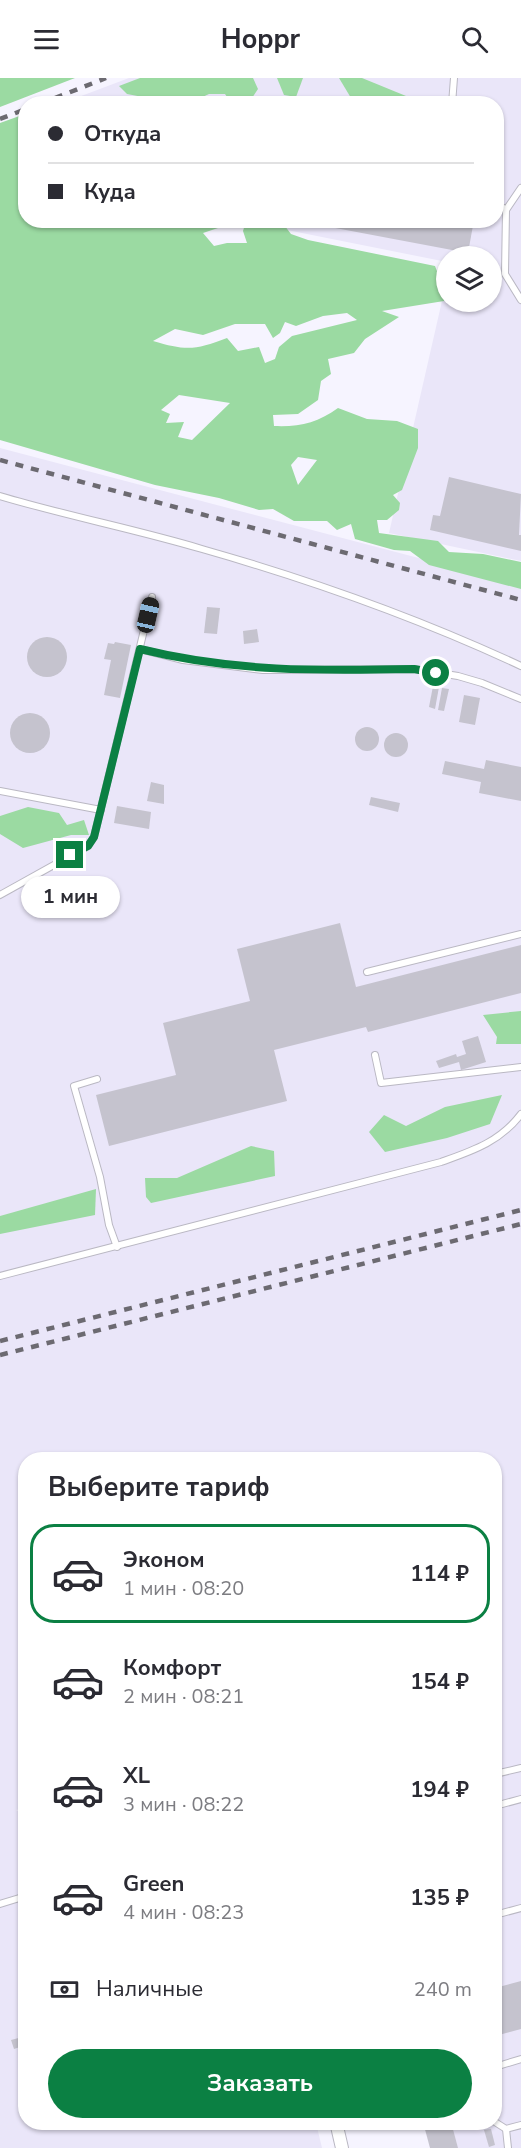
<!DOCTYPE html>
<html lang="ru">
<head>
<meta charset="utf-8">
<style>
	body { margin:0; font-family:"Nunito Sans",sans-serif; background:#f2f2f3; color:#2b2b33; height:100vh; display:flex; flex-direction:column; font-size:22px; white-space:nowrap }
	* { box-sizing:border-box; margin:0 }
	p { font-size:20px; color:#7c7c81 }
	.icon { flex:none; width:33px; height:33px; fill:none; stroke:currentColor; stroke-width:2; stroke-linecap:round; stroke-linejoin:round }
	.map { position:relative; flex:1; overflow:hidden }
	.details { position:absolute; left:18px; top:1374px; width:484px; height:678px; display:flex; flex-direction:column; background:#fff; border-radius:24px; box-shadow:0 2px 4px #0004 }
	.details>* { flex:none }
	.banner { position:absolute; left:18px; top:18px; width:486px; height:132px; border-radius:24px; box-shadow:0 2px 4px #0004; display:grid; align-content:center; height:132px; padding:0 30px; background:#fff }
	.buttons { position:absolute; left:436px; top:168px; display:grid; gap:12px }
	.buttons a { display:grid; place-items:center; width:66px; height:66px; border-radius:50%; background:#fff; box-shadow:0 2px 4px #0004; font-size:30px }
	.end { position:absolute; width:27px; height:27px; margin:-14px; border:8px solid #0b8043; background:#fff; box-shadow:0 0 0 3px #fff }
	.from { border-radius:50% }
	.bubble { position:absolute; height:42px; border-radius:21px; background:#fff; box-shadow:0 2px 4px #0004; font-size:20px; font-weight:700; line-height:42px; text-align:center }
	.car { position:absolute; width:18px; height:36px; margin:-18px -9px; border-radius:8px; box-shadow:0 0 4px 2px #0007; background:linear-gradient(#222 24%,#8ab4d8 0 40%,#222 0 76%,#8ab4d8 0 86%,#222 0) }
	.banner b { display:flex; align-items:center; gap:21px; height:57px; font-size:22px }
	.banner b+b { border-top:2px solid #e1e1e2 }
	.banner i { width:15px; height:15px; background:#2b2b33 }
	ul { padding:0; list-style:none }
	li { display:flex; align-items:center; gap:18px; height:99px; margin:0 12px 9px; padding:0 18px; border:3px solid transparent; border-radius:24px }
	li div { flex:1 }
	li b { display:block; font-size:22px }
	li em { font-style:normal; font-weight:700 }
	li.selected { border-color:#0b8043 }
	li>.icon { width:54px; height:54px; stroke-width:1.5 }
	h2 { padding:0 30px; font-size:27px; line-height:72px }
	.pay { display:flex; align-items:center; gap:15px; height:66px; padding:0 30px; font-size:22px }
	.pay p { margin-inline-start:auto }
	.action { display:flex; gap:12px; margin-top:auto; padding:12px 30px }
	.action a { flex:1; height:69px; border-radius:36px; background:#0b8043; color:#fff; font-size:24px; font-weight:700; line-height:69px; text-align:center }
	header { display:flex; justify-content:space-between; align-items:center; height:78px; padding:0 30px; background:#fff; font-size:27px; font-weight:700 }
	.map>svg:first-child { display:block }
	.built { fill:#eae6f9 }
	.forest { fill:#9bdaa2; fill-rule:evenodd }
	.building { fill:#c5c3ce }
	.lines { fill:none; stroke-linecap:round; stroke-linejoin:round }
	.lane-casing { stroke:#bab8c3; stroke-width:8 }
	.street-casing { stroke:#bab8c3; stroke-width:14 }
	.lane { stroke:#fff; stroke-width:6 }
	.street { stroke:#fff; stroke-width:12 }
	.rail { stroke:#6c6a71; stroke-width:4.5; stroke-dasharray:8 8; stroke-linecap:butt }
	.route { stroke:#0b8043; stroke-width:8 }
</style>
</head>
<body>
<header><svg class="icon" aria-label="menu" viewBox="0 0 24 24"><path d="M4 6h16M4 12h16M4 18h16"/></svg>Hoppr<svg class="icon" aria-label="search" viewBox="0 0 24 24"><circle cx="10" cy="10" r="6"/><path d="M15 15l6 6"/></svg></header>
<div class="map">
<svg width="521" height="2070" viewBox="0 0 521 2070">
	<rect width="100%" height="100%" fill="#f6f4ff"/>
	<g class="built">
		<polygon points="129,0 521,0 521,483 389,455 447,201 447,224 492,224 492,178 447,178 447,184 287,152 209,143 496,142 496,26 60,26"/>
		<polygon points="0,370 521,507 521,2070 453,2070 443,2045 495,2044 495,1382 26,1382 26,1730 16,1732 26,1737 26,2044 316,2045 322,2070 0,2070"/>
	</g>
	<g class="forest">
		<polygon points="0,0 75,0 0,29"/>
		<polygon points="140,0 253,0 258,11 250,23 232,26 225,16 209,16 196,22 164,23 127,16 119,8"/>
		<polygon points="277,0 303,0 296,19 284,17"/>
		<polygon points="339,0 362,0 406,18 402,25 354,25"/>
		<path d="M25,36l1,106 193,1 2,6 -18,6 11,13 13,-3h20l-4,-12 3,-10h35l10,13 17,6 127,26 8,21 1,14 -62,10 17,6 -34,22 -11,14 -26,6 3,15 -10,7 -3,19 -20,14 -25,1 1,11c26,1 43,-3 64,-18l29,11 30,2 21,8v19l-16,42 -9,5 7,8 -1,7 -12,10h-10l2,13 59,8 11,11 34,2 38,8v27l-92,-24 -19,-14 -16,-1 -39,-11 -4,-15 -14,6 -10,-9h-33l-21,-12 -14,1 -40,-12 -64,-13 -155,-45v-317zM347,235l10,7 -65,16 -13,11 -4,12 -10,4 -6,-16 -21,4 -11,-13c-31,12 -41,13 -74,3l22,-12 28,6 32,-11h30l8,14 7,-5 5,-11 11,4 27,-10zM179,317l51,8 -38,37 -14,-3 6,-15 -18,1 4,-9 -9,-4zM298,379l19,3 -19,25 -7,-20z"/>
		<polygon points="28,729 59,735 67,747 84,742 89,757 71,757 23,770 0,756 0,738"/>
		<polygon points="521,933 521,966 496,966 497,959 483,937"/>
		<polygon points="502,1017 490,1046 447,1060 385,1074 369,1054 384,1037 406,1048 445,1029"/>
		<polygon points="251,1068 274,1073 275,1098 151,1125 146,1119 145,1100 177,1100"/>
		<polygon points="96,1111 95,1137 0,1156 0,1138"/>
	</g>
	<g class="building">
		<polygon points="315,142 474,142 468,175 314,146"/>
		<polygon points="449,399 521,416 519,457 521,457 521,473 430,452 433,437 440,438"/>
		<polygon points="207,529 220,530 217,556 204,555"/>
		<polygon points="257,551 259,564 244,566 243,553"/>
		<circle cx="47" cy="579" r="20"/>
		<polygon points="115,564 131,567 120,620 104,617 111,582 104,581 108,565 114,566"/>
		<polygon points="433,608 439,609 435,631 429,629"/>
		<polygon points="442,610 449,611 444,633 438,632"/>
		<polygon points="464,617 480,620 475,647 459,644"/>
		<circle cx="30" cy="655" r="20"/>
		<circle cx="367" cy="661" r="12"/>
		<circle cx="396" cy="667" r="12"/>
		<polygon points="486,682 521,689 521,723 479,715 481,704 442,696 445,683 484,691"/>
		<polygon points="151,704 164,707 164,726 147,723"/>
		<polygon points="371,719 400,725 398,734 369,727"/>
		<polygon points="117,728 151,734 149,751 114,745"/>
		<polygon points="340,845 356,909 521,867 521,915 368,954 366,949 274,972 287,1023 109,1068 96,1017 176,997 163,945 250,923 237,871"/>
		<polygon points="478,958 486,984 461,992 459,984 439,990 436,983 456,976 457,979 466,976 462,963"/>
		<polygon points="521,1903 521,1951 495,1958 495,1910"/>
		<polygon points="26,1958 26,1976 23,1977 20,1969 14,1971 11,1962"/>
		<polygon points="423,2044 451,2044 458,2070 430,2070"/>
		<polygon points="491,2051 495,2067 489,2069 484,2052"/>
	</g>
	<g class="lines">
		<g class="lane-casing">
			<g id="lane">
				<polyline points="452,26 454,0"/>
				<polyline points="521,110 506,132 505,196 521,222"/>
				<polyline points="496,125 506,132"/>
				<path d="M0,418c67,20 135,33 202,53 109,31 216,69 319,117"/>
				<polyline points="140,571 183,582 263,592 414,591 458,598 482,605 521,621"/>
				<polyline points="0,713 101,732"/>
				<polyline points="0,817 88,768 94,759 152,519"/>
				<polyline points="367,894 521,856"/>
				<polyline points="375,977 381,1005 521,989"/>
				<polyline points="97,1001 74,1008 100,1099 109,1147 117,1169"/>
				<path d="M0,1198l441,-114c31,-11 59,-20 80,-48"/>
				<polyline points="495,1696 521,1690"/>
				<polyline points="495,1728 521,1721"/>
				<polyline points="0,1826 26,1818"/>
				<polyline points="495,1837 521,1830"/>
				<polyline points="495,1989 521,1981"/>
				<polyline points="495,2044 506,2051 521,2047"/>
				<polyline points="506,2051 508,2070"/>
			</g>
		</g>
		<g class="street-casing">
			<polyline id="street" points="336,2044 342,2070"/>
		</g>
		<use href="#lane" class="lane"/>
		<use href="#street" class="street"/>
		<g class="rail">
			<polyline points="40,26 106,0"/>
			<polyline points="0,41 26,31"/>
			<polyline points="0,382 521,522"/>
			<polyline points="0,1263 521,1132"/>
			<polyline points="0,1277 521,1146"/>
		</g>
	</g>
	<g class="lines">
		<path class="route" d="M70,777l18,-9 6,-9 46,-188c93,23 179,22 274,20l22,4"/>
	</g>
</svg>
<div class="buttons">
<a><svg class="icon" aria-label="layers" viewBox="0 0 24 24"><path d="M12 4l9 5-9 5-9-5zM3 14l9 5 9-5"/></svg></a>
</div>
<i class="end from" style="left:436px;top:595px"></i>
<i class="end" style="left:70px;top:777px"></i>
<div class="bubble" style="left:21px;top:798px;width:99px">1 мин</div>
<i class="car" style="left:148px;top:537px;rotate:13deg"></i>
<div class="banner">
<b><i class="from"></i>Откуда</b>
<b><i></i>Куда</b>
</div>
<section class="details">
<h2>Выберите тариф</h2>
<ul>
<li class="selected"><svg class="icon" aria-label="car" viewBox="0 0 24 24"><path d="M5 17H2v-5l4-1 3-4h7l3 4 3 1v5h-3M9 17h6M6 11h13"/><circle cx="7" cy="17" r="2"/><circle cx="17" cy="17" r="2"/></svg><div><b>Эконом</b><p>1 мин · 08:20</p></div><em>114 ₽</em></li>
<li><svg class="icon" aria-label="car" viewBox="0 0 24 24"><path d="M5 17H2v-5l4-1 3-4h7l3 4 3 1v5h-3M9 17h6M6 11h13"/><circle cx="7" cy="17" r="2"/><circle cx="17" cy="17" r="2"/></svg><div><b>Комфорт</b><p>2 мин · 08:21</p></div><em>154 ₽</em></li>
<li><svg class="icon" aria-label="car" viewBox="0 0 24 24"><path d="M5 17H2v-5l4-1 3-4h7l3 4 3 1v5h-3M9 17h6M6 11h13"/><circle cx="7" cy="17" r="2"/><circle cx="17" cy="17" r="2"/></svg><div><b>XL</b><p>3 мин · 08:22</p></div><em>194 ₽</em></li>
<li><svg class="icon" aria-label="car" viewBox="0 0 24 24"><path d="M5 17H2v-5l4-1 3-4h7l3 4 3 1v5h-3M9 17h6M6 11h13"/><circle cx="7" cy="17" r="2"/><circle cx="17" cy="17" r="2"/></svg><div><b>Green</b><p>4 мин · 08:23</p></div><em>135 ₽</em></li>
</ul>
<div class="pay"><svg class="icon" aria-label="cash" viewBox="0 0 24 24"><path d="M3 7h18v10H3z"/><circle cx="12" cy="12" r="2"/></svg>Наличные<p>240 m</p></div>
<div class="action"><a>Заказать</a></div>
</section>
</div>
</body>
</html>
